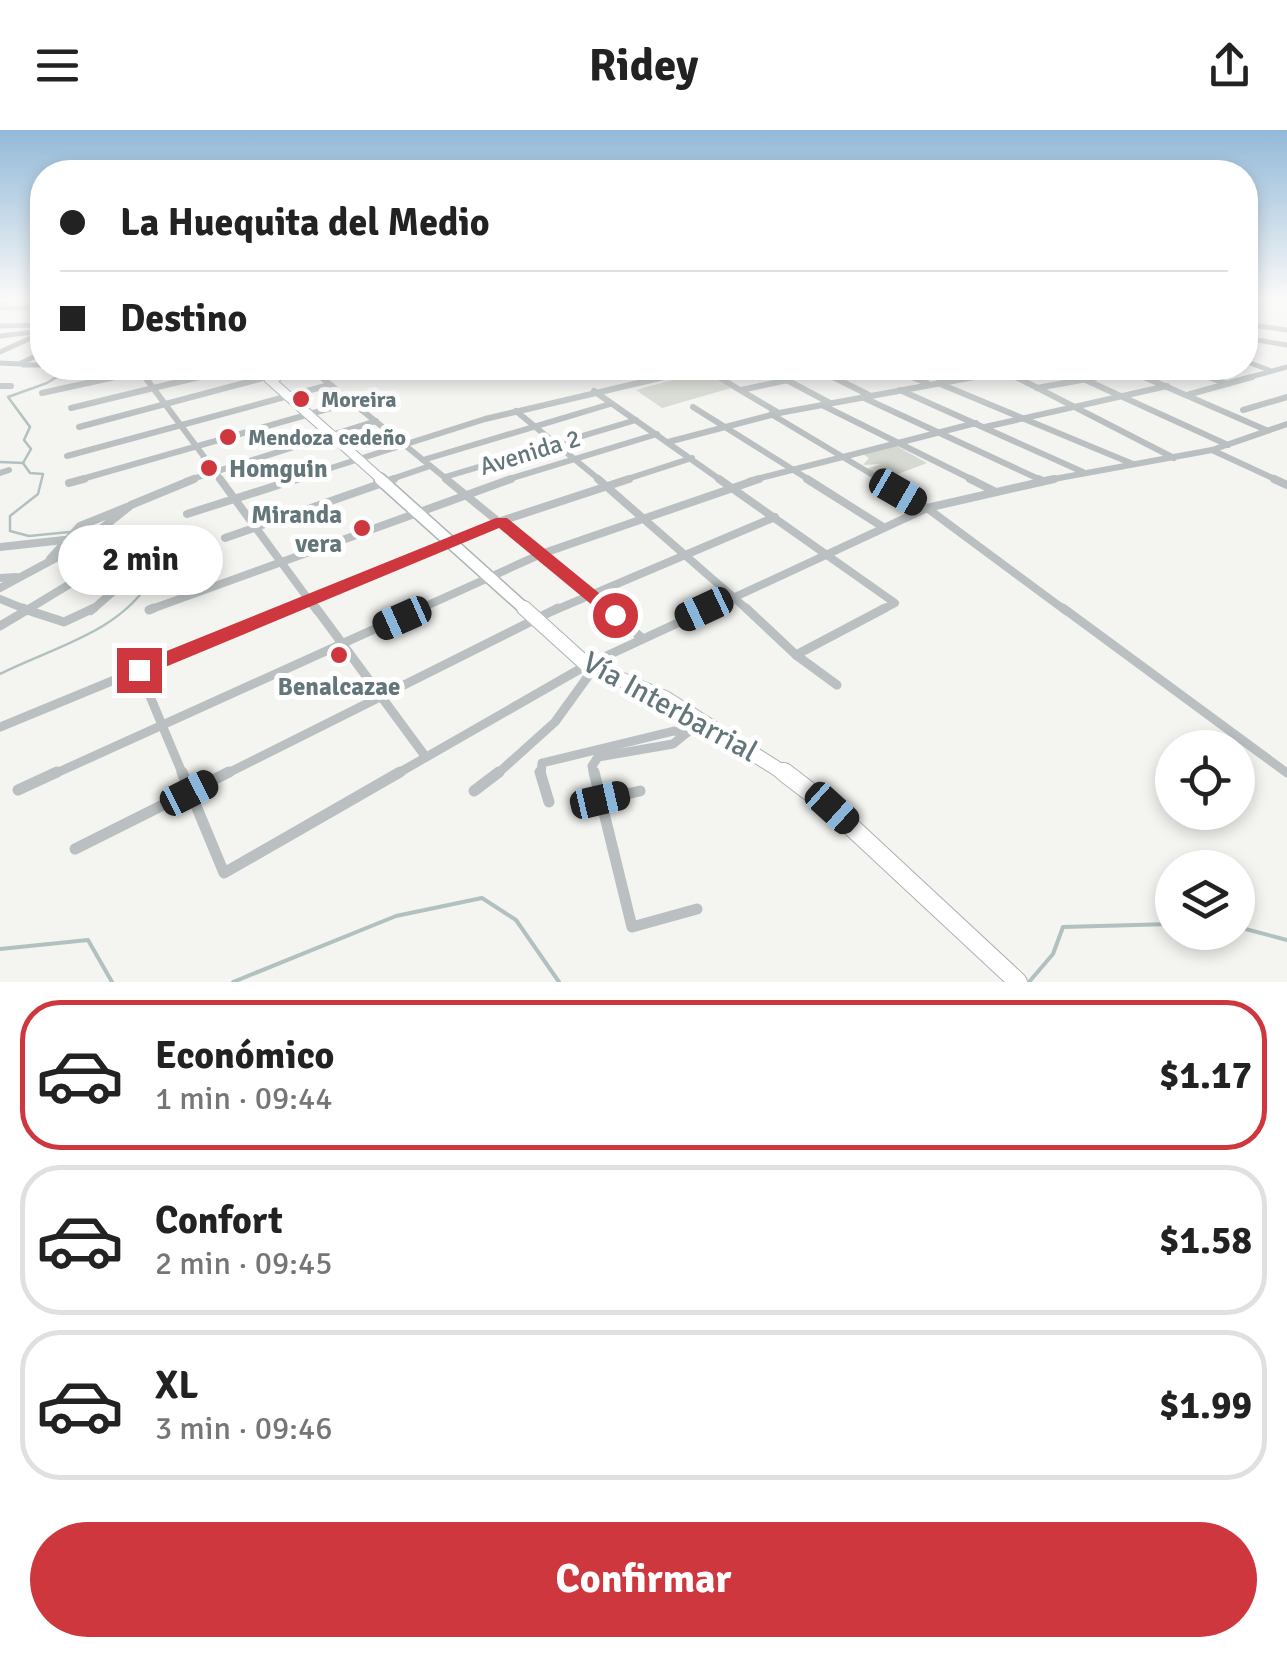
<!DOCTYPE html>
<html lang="es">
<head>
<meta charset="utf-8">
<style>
	body { margin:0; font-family:Signika,sans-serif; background:#f6f6f6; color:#222; height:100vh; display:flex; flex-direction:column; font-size:38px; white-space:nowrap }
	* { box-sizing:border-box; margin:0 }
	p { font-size:32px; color:#767676 }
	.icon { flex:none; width:55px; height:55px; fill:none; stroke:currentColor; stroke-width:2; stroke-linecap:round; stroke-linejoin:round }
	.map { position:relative; height:852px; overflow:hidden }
	.panel { display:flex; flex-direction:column; background:#fff; flex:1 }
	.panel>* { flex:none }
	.top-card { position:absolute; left:30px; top:30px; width:1228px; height:220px; border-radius:40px; box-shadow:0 5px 15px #0003; display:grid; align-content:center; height:220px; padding:0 30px; background:#fff }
	.tools { position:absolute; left:1155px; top:600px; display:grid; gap:20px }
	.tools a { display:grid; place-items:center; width:100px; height:100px; border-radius:50%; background:#fff; box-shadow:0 5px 15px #0003; font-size:50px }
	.end { position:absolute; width:45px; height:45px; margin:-22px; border:12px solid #cf373f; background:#fff; box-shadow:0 0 0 5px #fff }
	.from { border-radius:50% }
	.bubble { position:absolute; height:70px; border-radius:35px; background:#fff; box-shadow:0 5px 15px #0003; font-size:32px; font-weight:700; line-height:70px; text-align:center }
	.car { position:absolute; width:30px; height:60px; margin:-30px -15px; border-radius:12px; box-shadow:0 0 8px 2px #0007; background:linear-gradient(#222 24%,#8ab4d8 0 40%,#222 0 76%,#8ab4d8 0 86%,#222 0) }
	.top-card b { display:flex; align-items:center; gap:35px; height:95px; font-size:38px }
	.top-card b+b { border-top:2px solid #e0e0e0 }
	.top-card i { width:25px; height:25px; background:#222 }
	ul { padding:18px 0 0; list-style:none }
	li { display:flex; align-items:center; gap:30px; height:150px; margin:0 20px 15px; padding:0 10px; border:5px solid #e0e0e0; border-radius:40px }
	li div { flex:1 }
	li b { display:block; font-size:38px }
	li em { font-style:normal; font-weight:700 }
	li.selected { border-color:#cf373f }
	li>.icon { width:90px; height:90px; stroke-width:1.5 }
	.action { display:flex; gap:20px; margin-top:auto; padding:20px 30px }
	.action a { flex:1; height:115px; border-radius:60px; background:#cf373f; color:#fff; font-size:40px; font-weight:700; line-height:115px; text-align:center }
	header { display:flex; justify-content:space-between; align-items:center; height:130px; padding:0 30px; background:#fff; font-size:45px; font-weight:700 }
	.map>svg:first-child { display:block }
	.green { fill:#d6d9d1 }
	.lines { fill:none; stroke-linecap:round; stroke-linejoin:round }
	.stream-far1 { stroke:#b1c1c0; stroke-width:2.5 }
	.stream { stroke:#b1c1c0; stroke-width:4 }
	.secondary-far4-casing { stroke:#acb4b6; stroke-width:8 }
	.secondary-far3-casing { stroke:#acb4b6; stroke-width:11 }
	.secondary-far2-casing { stroke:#acb4b6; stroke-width:14 }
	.secondary-far1-casing { stroke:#acb4b6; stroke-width:16 }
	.secondary-casing { stroke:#acb4b6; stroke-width:20 }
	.minor-far4 { stroke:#bac0c1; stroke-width:5 }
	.minor-far3 { stroke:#bac0c1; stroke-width:6 }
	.minor-far2 { stroke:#bac0c1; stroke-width:8 }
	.minor-far1 { stroke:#bac0c1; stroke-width:9 }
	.minor { stroke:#bac0c1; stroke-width:11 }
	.secondary-far4 { stroke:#fff; stroke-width:6 }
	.secondary-far3 { stroke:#fff; stroke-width:9 }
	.secondary-far2 { stroke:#fff; stroke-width:11 }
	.secondary-far1 { stroke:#fff; stroke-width:14 }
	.secondary { stroke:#fff; stroke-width:18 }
	.route { fill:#cf373f }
	.poi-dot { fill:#cf373f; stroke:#fff; stroke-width:4 }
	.labels { text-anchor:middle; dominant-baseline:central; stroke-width:10; stroke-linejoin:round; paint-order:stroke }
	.far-poi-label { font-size:22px; font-weight:bold; fill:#63767a; stroke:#fff; text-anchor:start }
	.street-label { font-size:25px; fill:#63767a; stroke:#fff }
	.poi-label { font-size:25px; font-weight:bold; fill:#63767a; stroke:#fff; text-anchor:start }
	.near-street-label { font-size:30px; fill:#63767a; stroke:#fff }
</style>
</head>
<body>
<header><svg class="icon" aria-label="menu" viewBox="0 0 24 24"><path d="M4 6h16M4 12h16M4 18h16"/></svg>Ridey<svg class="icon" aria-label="share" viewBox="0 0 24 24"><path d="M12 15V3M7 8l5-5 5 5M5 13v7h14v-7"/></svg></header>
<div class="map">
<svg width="1287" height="852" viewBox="0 0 1287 852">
	<rect width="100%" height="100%" fill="#f4f4f1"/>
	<g class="green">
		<polygon points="702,242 731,258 662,278 636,260"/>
		<polygon points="895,315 927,333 882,350 863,340 881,334 863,335 869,328 863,324"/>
	</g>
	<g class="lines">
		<g class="stream-far1">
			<polyline points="0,332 23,333"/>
			<polyline points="69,402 29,406 10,401 10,386 38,364 43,344 30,343 23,333 31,319 24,310 30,297 8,267 47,253 71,238"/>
			<path d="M0,544c51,-26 121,-42 151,-95 6,-11 5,-25 8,-38l-9,-10 -43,-3"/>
		</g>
		<g class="stream">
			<polyline points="1238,797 1287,810"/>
			<polyline points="0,819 88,810 112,852"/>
			<polyline points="233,852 396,786 482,768 516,790 559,852"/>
			<polyline points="1029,852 1053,824 1063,797 1172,794"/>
		</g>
		<g class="secondary-far4-casing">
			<polyline id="secondary-far4" points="269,249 312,238"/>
		</g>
		<g class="secondary-far3-casing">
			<g id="secondary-far3">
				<polyline points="269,249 383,351"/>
				<polyline points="269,249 277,247"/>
			</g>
		</g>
		<g class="secondary-far2-casing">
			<polyline id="secondary-far2" points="380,349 527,481"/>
		</g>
		<g class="secondary-far1-casing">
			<polyline id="secondary-far1" points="524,478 587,535 665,568 787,645"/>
		</g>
		<g class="secondary-casing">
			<polyline id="secondary" points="784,642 831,678 1018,852"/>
		</g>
		<g class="minor-far4">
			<polyline points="0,174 13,168"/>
			<polyline points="0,178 42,178"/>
			<polyline points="1245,194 1287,200"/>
			<polyline points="0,196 42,195"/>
			<polyline points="0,206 42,201"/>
			<polyline points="1245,208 1287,215"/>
			<polyline points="0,222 42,203"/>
			<polyline points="1245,231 1269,240"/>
			<polyline points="0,233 19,234 42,223"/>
			<polyline points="23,235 42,235"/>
			<polyline points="138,238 146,249"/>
			<polyline points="259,238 267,249"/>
			<polyline points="310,238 324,249"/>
			<polyline points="703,238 722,249"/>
			<polyline points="764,238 785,249"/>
			<polyline points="815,238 838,249"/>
			<polyline points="890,238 918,249"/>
			<polyline points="1060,238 1085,249"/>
			<polyline points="1123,238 1149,249"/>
			<polyline points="1187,238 1215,249"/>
			<polyline points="1004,241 1020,249"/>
			<polyline points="829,245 868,238"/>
			<polyline points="104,249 156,238"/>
			<polyline points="188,249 235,238"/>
			<polyline points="654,249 702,238"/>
			<polyline points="961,249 1022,238"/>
			<polyline points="1085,249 1131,241"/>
			<polyline points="1243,249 1287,237"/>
		</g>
		<g class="minor-far3">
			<polyline points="145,247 222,351"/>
			<polyline points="321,247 449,351"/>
			<polyline points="718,247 779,283"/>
			<polyline points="781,247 830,273"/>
			<polyline points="833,247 869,265"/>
			<polyline points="912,247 927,253"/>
			<polyline points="1016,247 1174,328"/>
			<polyline points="1079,247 1228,315"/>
			<polyline points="1144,247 1266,300"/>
			<polyline points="1209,247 1227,254"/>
			<polyline points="938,253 1133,334"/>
			<polyline points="0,256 11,256"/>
			<polyline points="1037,258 1098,247"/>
			<polyline points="741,260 788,250"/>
			<polyline points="900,260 1083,342"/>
			<polyline points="594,261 722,351"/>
			<polyline points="42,263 115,247"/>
			<polyline points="1187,265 1252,247"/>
			<polyline points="862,267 1043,351"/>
			<polyline points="822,275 975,351"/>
			<polyline points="693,277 811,351"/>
			<polyline points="71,278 199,247"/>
			<polyline points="1243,280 1287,267"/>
			<polyline points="516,281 601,351"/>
			<polyline points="771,284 883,351"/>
			<polyline points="79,297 267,247"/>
			<polyline points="985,297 1167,256"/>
			<polyline points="668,312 779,283 974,247"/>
			<polyline points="1212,320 1279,351"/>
			<polyline points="67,326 329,255"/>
			<polyline points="423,330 610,274"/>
			<polyline points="0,343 9,340"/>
			<polyline points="445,347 636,290"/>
			<polyline points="75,351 352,272"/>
			<polyline points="186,351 376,291"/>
			<polyline points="290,351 485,289 664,247"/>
			<polyline points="386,351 430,336"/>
			<polyline points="503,351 657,304"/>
			<polyline points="621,351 692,328"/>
			<polyline points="749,351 976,293"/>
			<polyline points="1043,351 1212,320 1287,294"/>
		</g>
		<g class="minor-far2">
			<polyline points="220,349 317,481"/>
			<polyline points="446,349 608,481"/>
			<polyline points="598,349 749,481"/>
			<polyline points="719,349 895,473 880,481"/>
			<polyline points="807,349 883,397"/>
			<polyline points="879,349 927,378 1066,481"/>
			<polyline points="970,349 996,362"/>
			<polyline points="1038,349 1043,351"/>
			<polyline points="1274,349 1287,355"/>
			<polyline points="69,353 84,349"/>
			<polyline points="187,384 297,349"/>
			<polyline points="225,408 394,349"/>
			<polyline points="82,414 116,426"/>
			<polyline points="0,417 64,410"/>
			<polyline points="50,429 80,396 127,377"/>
			<polyline points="0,448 16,447"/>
			<polyline points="0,458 82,414 131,375 194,349"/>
			<polyline points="0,469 27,480"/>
			<polyline points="27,480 116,426 134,441 132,445 91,481"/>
			<polyline points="149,480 511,349"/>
			<polyline points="283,481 501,391 629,349"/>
			<polyline points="415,481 541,424 759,349"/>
			<polyline points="553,481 775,387"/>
			<polyline points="705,481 927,378 1054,349"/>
		</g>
		<g class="minor-far1">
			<polyline points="23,478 27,480"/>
			<polyline points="316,478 425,626"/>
			<polyline points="605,478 642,508"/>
			<polyline points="746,478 796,525 885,478"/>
			<polyline points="1063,478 1287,643"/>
			<polyline points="27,480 64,492 94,478"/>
			<polyline points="149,480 154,478"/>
			<polyline points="0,496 27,480"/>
			<polyline points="796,525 837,555"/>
			<polyline points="139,540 183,645"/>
			<polyline points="0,597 289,478"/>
			<polyline points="52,645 421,478"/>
			<polyline points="224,645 558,478"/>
			<polyline points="395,645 587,535 710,478"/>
			<polyline points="496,645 555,592 594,538"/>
			<polyline points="541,645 542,633 674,601 688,602"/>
			<polyline points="594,645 592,636 598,627 673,614 700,592"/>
		</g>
		<g class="minor">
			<polyline points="182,642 224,743 400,642"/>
			<polyline points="540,642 549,672"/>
			<polyline points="594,642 632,797 697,779"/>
			<polyline points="18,660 57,642"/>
			<polyline points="474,661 499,642"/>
			<polyline points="600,670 640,661"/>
			<polyline points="75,719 229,642"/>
		</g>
		<use href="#secondary-far4" class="secondary-far4"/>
		<use href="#secondary-far3" class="secondary-far3"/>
		<use href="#secondary-far2" class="secondary-far2"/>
		<use href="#secondary-far1" class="secondary-far1"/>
		<use href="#secondary" class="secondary"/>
	</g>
	<linearGradient id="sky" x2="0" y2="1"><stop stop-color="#92b9d8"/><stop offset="0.59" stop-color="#fafaf9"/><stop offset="1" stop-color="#fafaf9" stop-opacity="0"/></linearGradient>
	<rect width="1287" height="287" fill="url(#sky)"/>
	<polygon class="route" points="496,388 507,388 621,481 621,489 609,489 499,398 146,545 139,547 129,540 132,535"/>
	<g class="poi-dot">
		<circle cx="301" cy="269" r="10"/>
		<circle cx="228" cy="307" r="10"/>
		<circle cx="209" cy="338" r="10"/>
		<circle cx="362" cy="398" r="10"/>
		<circle cx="339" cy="525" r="10"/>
	</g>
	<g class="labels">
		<g class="far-poi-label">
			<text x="321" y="269">Moreira</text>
			<text x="248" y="307">Mendoza cedeño</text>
		</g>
		<g class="street-label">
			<text transform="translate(530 322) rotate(-17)">Avenida 2</text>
		</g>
		<g class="poi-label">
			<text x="229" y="338">Homguin</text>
			<text x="342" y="384" text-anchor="end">Miranda<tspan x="342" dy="29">vera</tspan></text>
			<text x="339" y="556" text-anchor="middle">Benalcazae</text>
		</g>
		<g class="near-street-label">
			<text transform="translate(670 577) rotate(29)">Vía Interbarrial</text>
		</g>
	</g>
</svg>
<div class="tools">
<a><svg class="icon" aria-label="locate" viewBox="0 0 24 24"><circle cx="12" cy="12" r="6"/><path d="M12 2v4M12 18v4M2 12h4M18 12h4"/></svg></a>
<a><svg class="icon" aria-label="layers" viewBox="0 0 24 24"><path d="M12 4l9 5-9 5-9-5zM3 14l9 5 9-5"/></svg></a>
</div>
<i class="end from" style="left:615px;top:485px"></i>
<i class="end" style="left:139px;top:540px"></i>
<div class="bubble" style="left:58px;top:395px;width:165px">2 min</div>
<i class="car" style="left:898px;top:362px;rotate:120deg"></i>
<i class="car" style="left:704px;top:479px;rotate:245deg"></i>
<i class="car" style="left:402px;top:488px;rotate:246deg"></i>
<i class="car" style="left:189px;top:663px;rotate:63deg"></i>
<i class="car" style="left:600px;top:670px;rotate:77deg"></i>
<i class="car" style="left:832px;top:678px;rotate:132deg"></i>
<div class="top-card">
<b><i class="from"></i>La Huequita del Medio</b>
<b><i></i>Destino</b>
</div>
</div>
<section class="panel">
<ul>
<li class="selected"><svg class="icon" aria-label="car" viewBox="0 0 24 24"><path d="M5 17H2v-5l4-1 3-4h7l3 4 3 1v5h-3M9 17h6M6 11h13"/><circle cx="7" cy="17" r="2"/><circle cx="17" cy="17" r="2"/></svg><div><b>Económico</b><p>1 min · 09:44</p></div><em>$1.17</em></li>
<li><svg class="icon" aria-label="car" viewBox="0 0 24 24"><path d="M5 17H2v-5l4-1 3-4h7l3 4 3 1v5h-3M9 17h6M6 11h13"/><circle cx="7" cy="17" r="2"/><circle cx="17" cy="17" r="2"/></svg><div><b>Confort</b><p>2 min · 09:45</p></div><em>$1.58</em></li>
<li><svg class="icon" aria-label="car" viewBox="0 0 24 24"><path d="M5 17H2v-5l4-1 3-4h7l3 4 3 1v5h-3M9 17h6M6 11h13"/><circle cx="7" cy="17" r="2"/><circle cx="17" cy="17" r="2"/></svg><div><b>XL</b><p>3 min · 09:46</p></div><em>$1.99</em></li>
</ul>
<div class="action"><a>Confirmar</a></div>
</section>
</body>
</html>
